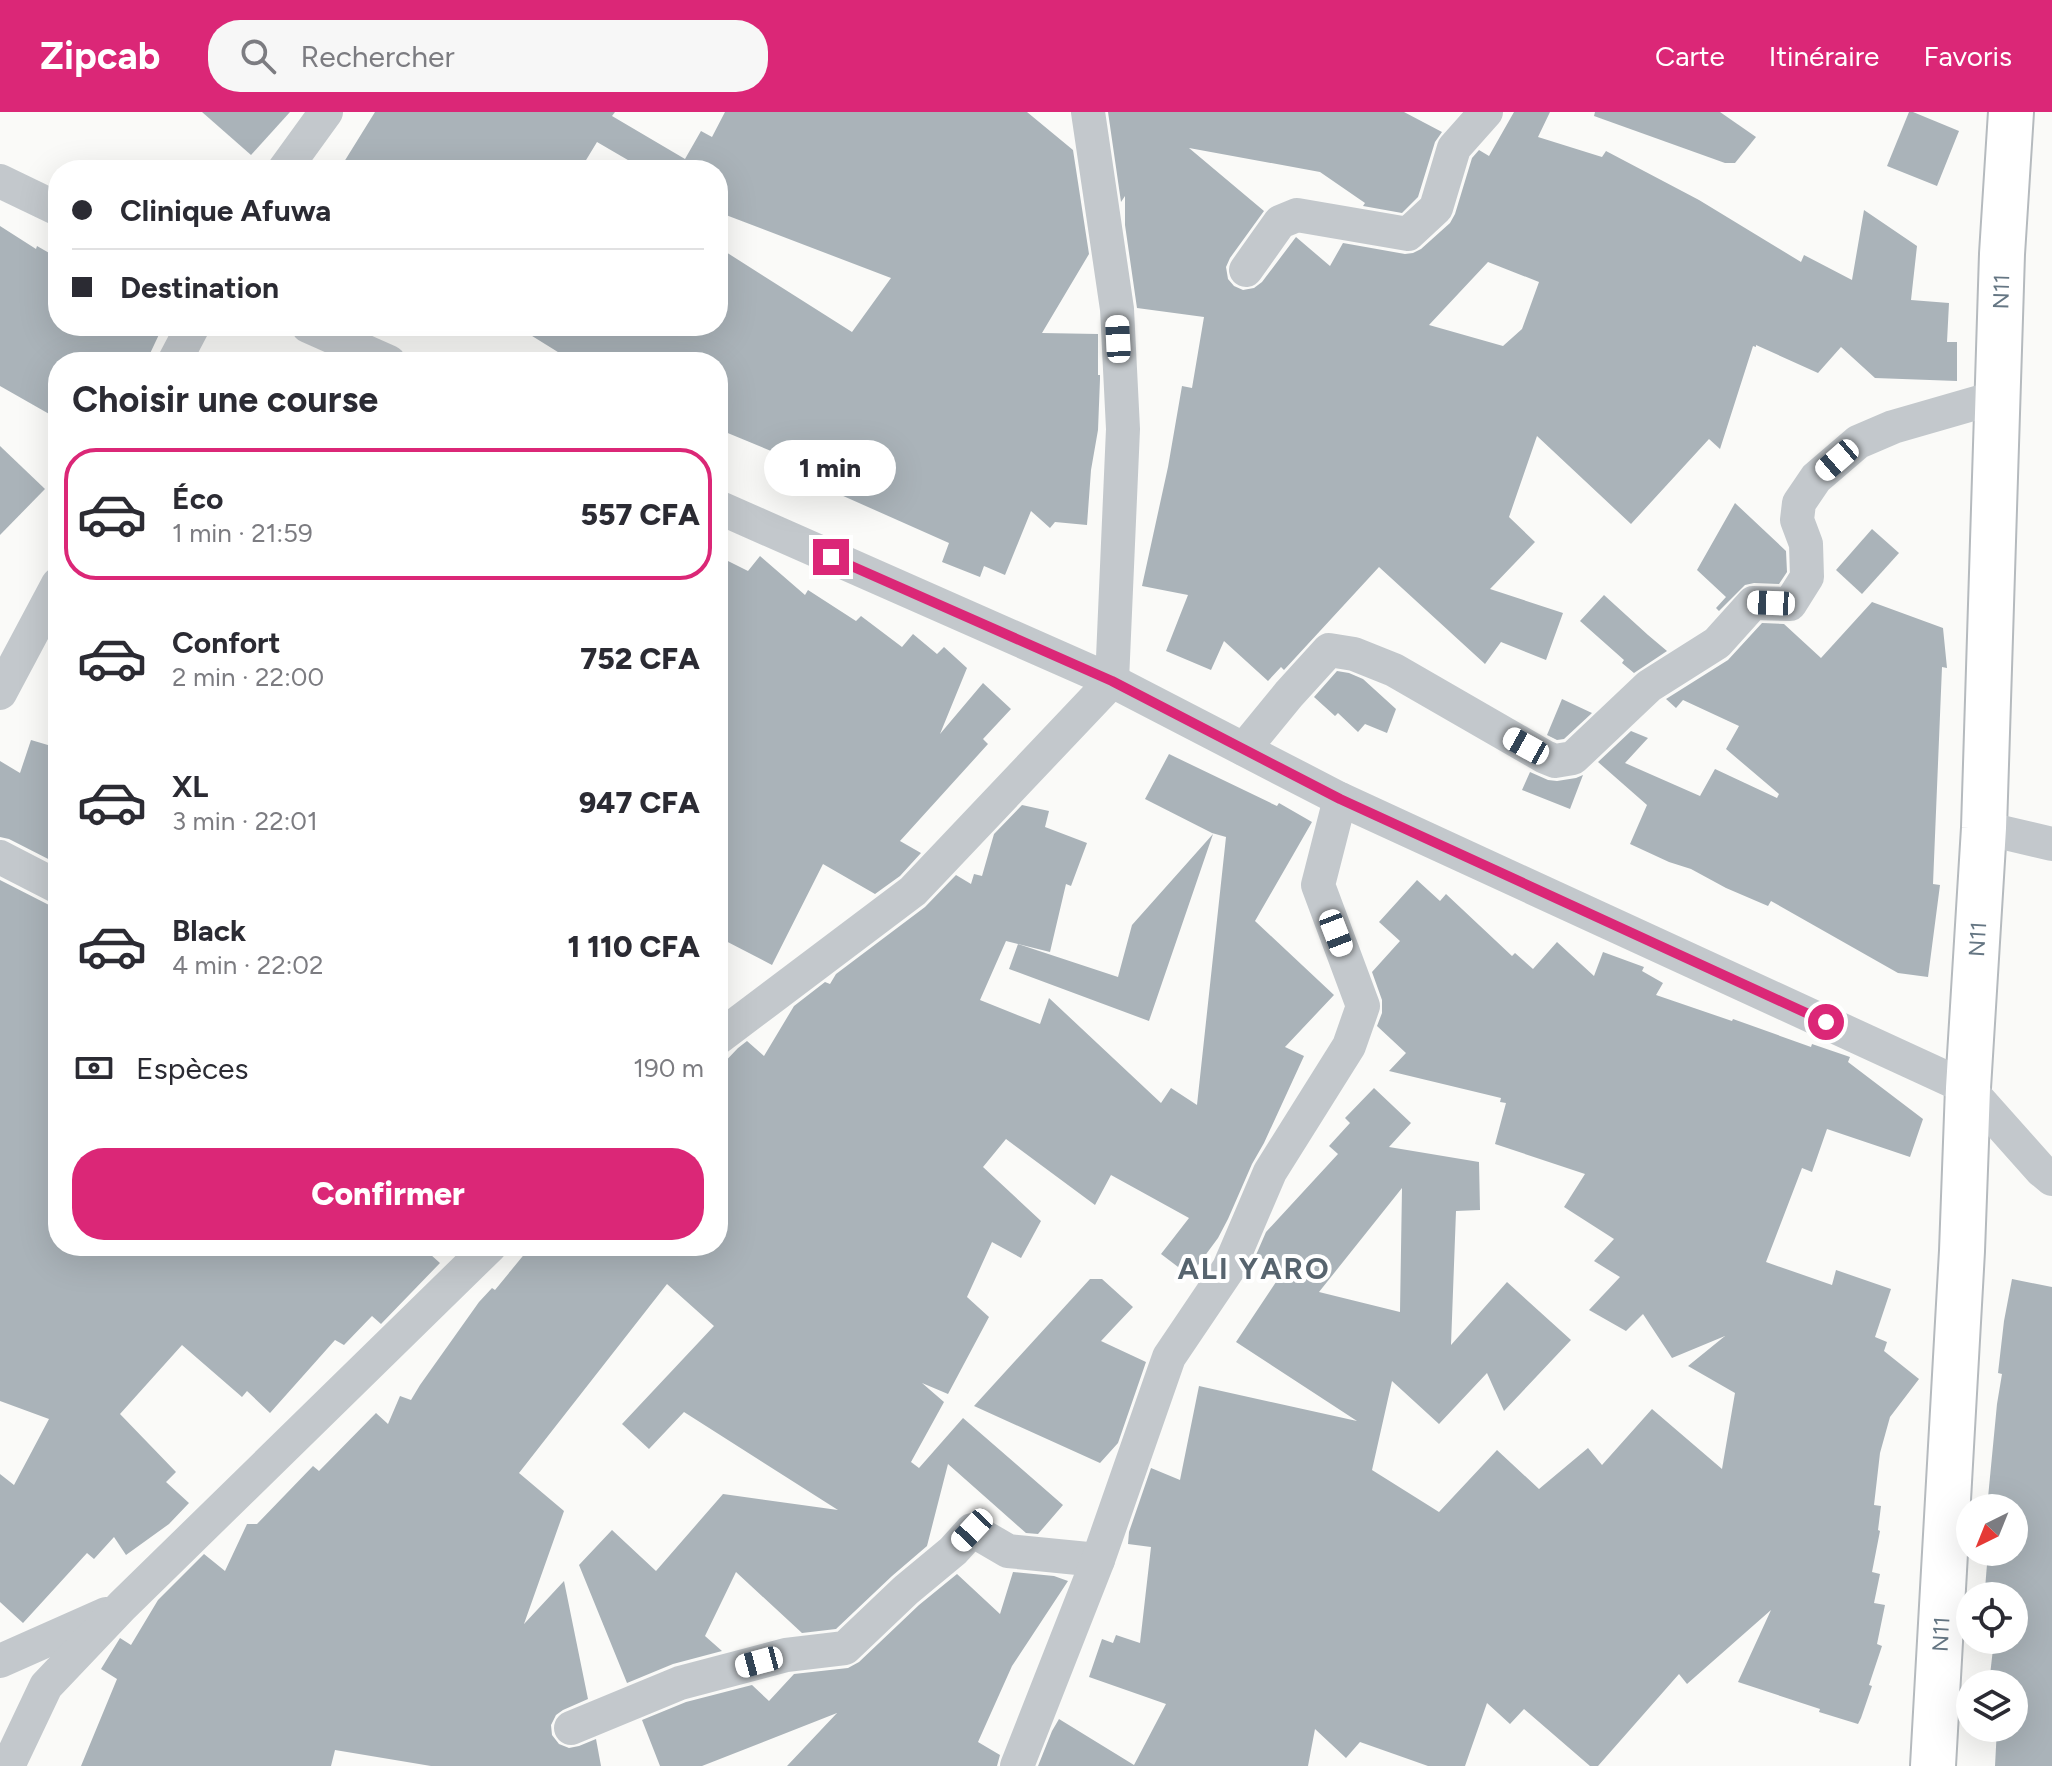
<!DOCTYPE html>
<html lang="fr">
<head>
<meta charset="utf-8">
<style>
	body { margin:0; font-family:Figtree,sans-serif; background:#f7f7f7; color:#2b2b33; height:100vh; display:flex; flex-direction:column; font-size:30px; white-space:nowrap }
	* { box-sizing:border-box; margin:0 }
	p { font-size:26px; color:#7c7c81 }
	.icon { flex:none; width:44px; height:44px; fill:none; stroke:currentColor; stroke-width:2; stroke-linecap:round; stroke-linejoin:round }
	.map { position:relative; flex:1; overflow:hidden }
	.sheet { position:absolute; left:48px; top:240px; width:680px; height:904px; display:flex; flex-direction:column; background:#fff; border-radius:32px; box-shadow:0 8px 32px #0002 }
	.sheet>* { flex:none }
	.hud { position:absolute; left:48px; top:48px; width:680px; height:176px; border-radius:32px; box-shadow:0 8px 32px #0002; display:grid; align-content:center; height:176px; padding:0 24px; background:#fff }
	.needle { width:52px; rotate:223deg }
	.controls { position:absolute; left:1956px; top:1382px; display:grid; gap:16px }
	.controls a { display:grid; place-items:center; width:72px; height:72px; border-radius:50%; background:#fff; box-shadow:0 8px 32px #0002; font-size:40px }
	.end { position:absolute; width:36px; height:36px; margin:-18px; border:10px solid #db2777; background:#fff; box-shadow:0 0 0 4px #fff }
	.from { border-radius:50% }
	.bubble { position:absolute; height:56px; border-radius:28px; background:#fff; box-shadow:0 8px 32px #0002; font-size:26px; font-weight:800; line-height:56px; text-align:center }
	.car { position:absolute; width:24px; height:48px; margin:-24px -12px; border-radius:10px; box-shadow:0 0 6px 2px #0007; background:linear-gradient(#fff 24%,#345 0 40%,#fff 0 76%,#345 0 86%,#fff 0) }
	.hud b { display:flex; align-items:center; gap:28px; height:76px; font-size:30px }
	.hud b+b { border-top:2px solid #e1e1e2 }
	.hud i { width:20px; height:20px; background:#2b2b33 }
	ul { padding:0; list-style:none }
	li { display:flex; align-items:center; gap:24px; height:132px; margin:0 16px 12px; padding:0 8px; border:4px solid transparent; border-radius:32px }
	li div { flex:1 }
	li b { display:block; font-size:30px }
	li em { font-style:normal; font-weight:800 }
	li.selected { border-color:#db2777 }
	li>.icon { width:72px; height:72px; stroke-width:1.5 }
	h2 { padding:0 24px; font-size:36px; line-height:96px }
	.pay { display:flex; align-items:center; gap:20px; height:88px; padding:0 24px; font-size:30px }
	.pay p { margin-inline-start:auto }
	.action { display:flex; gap:16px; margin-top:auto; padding:16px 24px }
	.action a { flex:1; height:92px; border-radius:32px; background:#db2777; color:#fff; font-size:32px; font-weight:800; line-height:92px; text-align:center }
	header { display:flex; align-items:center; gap:48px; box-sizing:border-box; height:112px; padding:0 40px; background:#db2777; color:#fff }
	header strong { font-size:38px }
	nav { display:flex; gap:44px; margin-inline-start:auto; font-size:28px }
	.search { width:560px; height:72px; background:#f7f7f7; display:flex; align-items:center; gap:20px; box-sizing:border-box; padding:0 28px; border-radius:32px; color:#7c7c81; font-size:30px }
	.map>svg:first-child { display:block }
	.building { fill:#aab3b9; fill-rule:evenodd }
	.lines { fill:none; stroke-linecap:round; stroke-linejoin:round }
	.primary-casing { stroke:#b5babe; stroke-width:48 }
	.street { stroke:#c3c8cc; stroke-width:34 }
	.primary { stroke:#fff; stroke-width:44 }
	.route { stroke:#db2777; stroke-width:10 }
	.labels { text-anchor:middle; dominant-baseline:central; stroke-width:8; stroke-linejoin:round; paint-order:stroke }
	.street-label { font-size:22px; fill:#657683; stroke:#fff }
	.district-label { font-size:30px; font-weight:bold; letter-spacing:2px; fill:#57646e; stroke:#fff }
</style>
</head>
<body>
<header>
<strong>Zipcab</strong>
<div class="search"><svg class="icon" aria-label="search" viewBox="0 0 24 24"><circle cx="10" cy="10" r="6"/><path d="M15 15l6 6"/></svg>Rechercher</div>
<nav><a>Carte</a><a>Itinéraire</a><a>Favoris</a></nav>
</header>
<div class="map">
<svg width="2052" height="1654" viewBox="0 0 2052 1654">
	<rect width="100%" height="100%" fill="#fafaf8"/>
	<g class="building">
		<polygon points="202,0 290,0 251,43"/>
		<polygon points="375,0 615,0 612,4 685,47 701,19 712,25 725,0 1027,0 1073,38 1089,142 1042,221 1098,222 1098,263 1100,263 1100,267 1098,318 1091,358 1087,413 1055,410 1050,416 1031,399 1005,463 984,454 980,465 942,450 949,431 823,375 825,370 791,359 795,349 718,317 718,250 574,250 516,214 718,214 718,135 852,220 891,166 718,100 718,58 645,58 597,30 580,58 339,58"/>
		<path d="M1108,0h296l38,20 -7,10 -17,55 -16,16 -39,-7 2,-3 -45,-31 -131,-24 75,63 -34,47 -4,9 2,12 6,7 9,4 11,-2 8,-6 34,-45 34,29 13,-23 62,11 8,-1 8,-4 29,-26 5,-9 17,-56 7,-8 10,6 25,-44h36l-12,25 64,20 4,-6 93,49 102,62 3,-7 48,25 12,-70 53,36 -6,54 38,3 -2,39h10v39l-82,-3 -34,-31 -23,26 -62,-28v2l-3,-1 -33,103 -11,-10 -78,85 -94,-88 -28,81 26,25 -45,47 73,24 -17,47 -45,-18 -16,22 -106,-97 -95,103 -3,-3 -13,14 -44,-40 -13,29 -45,-19 22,-56 -46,-9 26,-119 14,-81 10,2 12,-71 -67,-9 -12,-83v-29l-4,6zM1488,150l51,20 -17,47 -19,17 -74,-21z"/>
		<polygon points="1595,0 1720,0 1756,25 1735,51 1725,51 1594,4"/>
		<polygon points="1909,0 1913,0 1959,19 1937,74 1887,54"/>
		<polygon points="0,114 36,137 37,134 58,146 58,214 163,214 146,250 58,250 58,307 0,274"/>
		<polygon points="0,334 45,377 0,423"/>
		<polygon points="1735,391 1786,439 1787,460 1779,472 1754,471 1745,473 1719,499 1716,496 1726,485 1697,458"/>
		<polygon points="1872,417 1899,441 1862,482 1836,458"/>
		<polygon points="718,444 748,459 760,444 805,483 808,478 856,509 861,504 902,535 913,522 937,542 944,535 967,556 940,622 983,571 1011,597 983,627 988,632 900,729 921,741 900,764 875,782 823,752 772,853 718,825"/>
		<polygon points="1604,483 1648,523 1667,539 1634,561 1622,551 1624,548 1580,509"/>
		<polygon points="1872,490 1943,516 1947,556 1942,555 1933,772 1940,773 1928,865 1898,861 1771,789 1768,794 1726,776 1691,757 1669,750 1630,732 1647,693 1598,650 1631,619 1648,626 1625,651 1700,684 1715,657 1777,686 1779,682 1726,637 1739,614 1683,588 1676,596 1666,587 1728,548 1762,511 1784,512 1821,546"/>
		<polygon points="1337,559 1349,561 1363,567 1396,597 1387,621 1365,612 1358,620 1338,601 1335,604 1314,585"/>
		<polygon points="1562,587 1592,601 1564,627 1557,628 1547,623"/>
		<polygon points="31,628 58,636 58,752 9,727 0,725 0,649 20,661"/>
		<polygon points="1169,642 1277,694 1279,691 1312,710 1255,809 1334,883 1285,935 1304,944 1264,1031 1252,1052 1228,1107 1218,1126 1190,1164 1161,1142 1189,1106 1111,1063 1095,1093 1006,1027 983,1055 1041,1109 1021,1146 992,1130 967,1185 989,1205 948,1282 922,1271 944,1290 911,1350 919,1356 963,1306 1063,1393 1038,1422 1026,1421 948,1352 927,1434 892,1464 836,1517 802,1521 736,1460 705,1524 722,1539 673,1552 627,1571 579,1453 612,1418 656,1459 723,1382 838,1398 684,1300 649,1337 622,1312 714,1214 667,1172 519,1361 564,1399 524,1512 564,1469 588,1587 563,1598 556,1603 551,1613 552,1623 559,1632 569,1636 579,1634 596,1627 601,1654 431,1654 335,1638 331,1654 81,1654 117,1567 101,1557 120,1526 131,1533 158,1488 204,1442 225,1459 247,1412 257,1412 313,1354 319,1359 376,1301 388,1312 400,1284 411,1288 420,1273 479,1190 492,1176 495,1178 531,1134 718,1134 718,957 738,936 747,929 764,944 794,894 825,870 830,872 836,862 925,795 956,763 971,772 974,762 982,764 994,722 1022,693 1049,699 1045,715 1087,731 1071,774 1066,772 1050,840 1006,829 980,888 1040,912 1049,886 1161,991 1171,976 1197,993 1226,725 1212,721 1145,687"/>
		<polygon points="1530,660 1548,668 1557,669 1576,666 1583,663 1570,697 1522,678"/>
		<polygon points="1213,722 1149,909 1009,857 1018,832 1118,865 1132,813"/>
		<polygon points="0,768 49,793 58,795 58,1134 421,1134 440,1151 381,1212 372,1204 344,1233 335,1228 270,1301 247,1279 242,1285 182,1233 120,1302 176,1360 166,1370 189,1391 169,1412 126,1443 114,1425 94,1447 87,1441 23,1511 0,1490 0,1362 14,1373 49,1307 0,1289"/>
		<path d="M1417,768l23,21 6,-7 66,62 3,-3 18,16 24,-27 37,34 9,-24 41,15 -2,4 21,12 -7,12 76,26 1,-2 78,28 1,-3 38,13 -2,5 75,57 -13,38 -83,-28 -15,43 -10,-4 -36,94 66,23 4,-15 55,19 -16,48 12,5 -3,9 35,28 -29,38 -10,36 -6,52 7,1 -3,24 2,1 -8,41 8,2 -6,29 11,2 -8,39 5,2 -13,39 3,1 -11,32 -3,6 -39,-12 1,-3 -82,-27 33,-72 -84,74 -8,-10 -81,92h-8l-66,-57 -14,15 -23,-21 -22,63h-37l-68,-24 -14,16 -31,-29 -7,37h-270l14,-35 7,-12 75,46 32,-61 -77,-27 13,-38 11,4 3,-8 24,8 11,-96 -23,-3 1,-12 22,-64 29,12 19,-94 158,35 -121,-79 48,-72 -28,-15 10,-23 72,-78 -9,-8 21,-23 -5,-5 29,-30 37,35 -22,24 90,15 1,48 -24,1 -5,134 56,-63 64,58 -67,71 -17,-38 -48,51 -47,-43 -20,89 67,42 58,-62 42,39 49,-41 14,17 50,-56 70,60 13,-76 -47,-27 37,-30 -53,22 -29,-44 -17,17 -37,-21 31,-33 -26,-16 20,-22 -50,-32 21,-33 -90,-30 11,-41 -6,-1 1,-4 -112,-27 17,-18 -29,-27 5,-13v-13l-10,-28 28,-31 -21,-19zM1402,1076l-2,124 -81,-20z"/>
		<polygon points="1090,1167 1102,1167 1133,1195 1101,1229 1146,1250 1118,1331 1100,1351 974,1294"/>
		<polygon points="2012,1167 2052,1175 2052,1654 1995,1654 1997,1616 2014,1616 2014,1572 1989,1572 1994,1528 2014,1528 2014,1484 1987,1484 1989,1477 1985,1477 1988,1440 2014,1440 2014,1396 1987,1396 1997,1292 2002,1262 1998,1261 2004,1209"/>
		<polygon points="1013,1460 1054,1464 1068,1469 1012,1554 978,1630 1000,1643 997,1654 787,1654 837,1601 702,1654 660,1654 642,1608 686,1590 752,1573 769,1589 794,1562 848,1556 859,1550 919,1493 957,1462 1000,1502"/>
	</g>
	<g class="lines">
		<g class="primary-casing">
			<g id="primary">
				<path id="s1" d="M1933,1654l29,-515 6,-163 16,-260 18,-574 9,-142"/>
			</g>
		</g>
		<g class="street">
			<polyline points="284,58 326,0"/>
			<polyline points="0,69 58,97"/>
			<polyline points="1246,158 1280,110 1297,103 1408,122 1436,96 1454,36 1486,0"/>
			<polyline points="308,214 389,250"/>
			<polyline points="174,250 193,214"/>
			<polyline points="718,395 1112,569 1340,687 1968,976 2041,1058 2052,1067"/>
			<polyline points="0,581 58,472"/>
			<polyline points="1244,637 1289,582 1329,538 1354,542 1394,558 1545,645 1555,649 1573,646 1649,574 1717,531 1753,491 1790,492 1807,465 1806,432 1797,408 1799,391 1816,366 1858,330 1893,315 1997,285"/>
			<polyline points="1984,716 2052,732"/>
			<polyline points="0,745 58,775"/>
			<polyline points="718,926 913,779 1112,569 1123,317 1117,197 1088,0"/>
			<polyline points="0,1549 106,1502"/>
			<polyline points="571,1616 680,1571 786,1543 845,1536 906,1478 953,1439 972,1418 1008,1439 1098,1448"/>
			<polyline points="8,1654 46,1574 122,1494 490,1134"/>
			<polyline points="1017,1654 1098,1448 1169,1245 1229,1156 1270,1060 1349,934 1363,894 1318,773 1340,687"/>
		</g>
		<use href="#primary" class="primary"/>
	</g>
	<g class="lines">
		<polyline class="route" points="831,445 1112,569 1340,687 1826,910"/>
	</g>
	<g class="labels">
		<g class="street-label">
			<text stroke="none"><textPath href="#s1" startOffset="1476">N11</textPath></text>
			<text stroke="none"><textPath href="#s1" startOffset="828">N11</textPath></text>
			<text stroke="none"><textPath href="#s1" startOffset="132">N11</textPath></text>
		</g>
		<g class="district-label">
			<text x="1254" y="1156">ALI YARO</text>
		</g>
	</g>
</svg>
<div class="controls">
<a><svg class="needle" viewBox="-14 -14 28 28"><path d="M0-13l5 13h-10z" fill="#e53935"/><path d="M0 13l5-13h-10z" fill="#7c7c81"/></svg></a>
<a><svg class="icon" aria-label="locate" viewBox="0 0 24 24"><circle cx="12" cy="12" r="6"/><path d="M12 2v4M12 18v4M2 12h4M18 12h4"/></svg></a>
<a><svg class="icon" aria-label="layers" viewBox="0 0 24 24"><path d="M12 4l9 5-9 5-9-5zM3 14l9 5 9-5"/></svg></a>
</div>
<i class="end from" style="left:1826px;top:910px"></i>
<i class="end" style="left:831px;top:445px"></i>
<div class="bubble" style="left:764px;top:328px;width:132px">1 min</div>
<i class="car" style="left:1118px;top:227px;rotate:357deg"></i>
<i class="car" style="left:1837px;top:348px;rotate:229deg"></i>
<i class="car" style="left:1771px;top:491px;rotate:272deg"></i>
<i class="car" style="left:1526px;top:634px;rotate:299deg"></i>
<i class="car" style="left:1336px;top:821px;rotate:159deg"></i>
<i class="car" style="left:972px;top:1418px;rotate:223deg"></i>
<i class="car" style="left:759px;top:1550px;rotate:255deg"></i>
<div class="hud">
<b><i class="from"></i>Clinique Afuwa</b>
<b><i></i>Destination</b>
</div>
<section class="sheet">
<h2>Choisir une course</h2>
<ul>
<li class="selected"><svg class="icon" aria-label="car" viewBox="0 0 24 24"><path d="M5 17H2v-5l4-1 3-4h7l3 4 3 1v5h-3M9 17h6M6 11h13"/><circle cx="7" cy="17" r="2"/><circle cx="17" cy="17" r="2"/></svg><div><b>Éco</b><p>1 min · 21:59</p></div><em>557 CFA</em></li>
<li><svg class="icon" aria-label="car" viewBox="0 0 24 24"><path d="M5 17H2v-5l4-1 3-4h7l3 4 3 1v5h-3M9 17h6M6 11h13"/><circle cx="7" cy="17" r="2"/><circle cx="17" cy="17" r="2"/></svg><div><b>Confort</b><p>2 min · 22:00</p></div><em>752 CFA</em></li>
<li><svg class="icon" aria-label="car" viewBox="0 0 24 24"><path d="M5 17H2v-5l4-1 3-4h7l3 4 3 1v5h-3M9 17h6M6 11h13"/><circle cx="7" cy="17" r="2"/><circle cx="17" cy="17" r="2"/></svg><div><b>XL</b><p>3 min · 22:01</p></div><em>947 CFA</em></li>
<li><svg class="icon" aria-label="car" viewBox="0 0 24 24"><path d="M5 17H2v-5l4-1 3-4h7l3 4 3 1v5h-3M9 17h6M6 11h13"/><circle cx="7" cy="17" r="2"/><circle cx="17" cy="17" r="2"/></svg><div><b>Black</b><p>4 min · 22:02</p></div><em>1 110 CFA</em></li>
</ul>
<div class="pay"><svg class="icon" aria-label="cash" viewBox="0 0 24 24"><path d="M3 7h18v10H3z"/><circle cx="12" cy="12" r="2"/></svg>Espèces<p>190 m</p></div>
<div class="action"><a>Confirmer</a></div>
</section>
</div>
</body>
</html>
